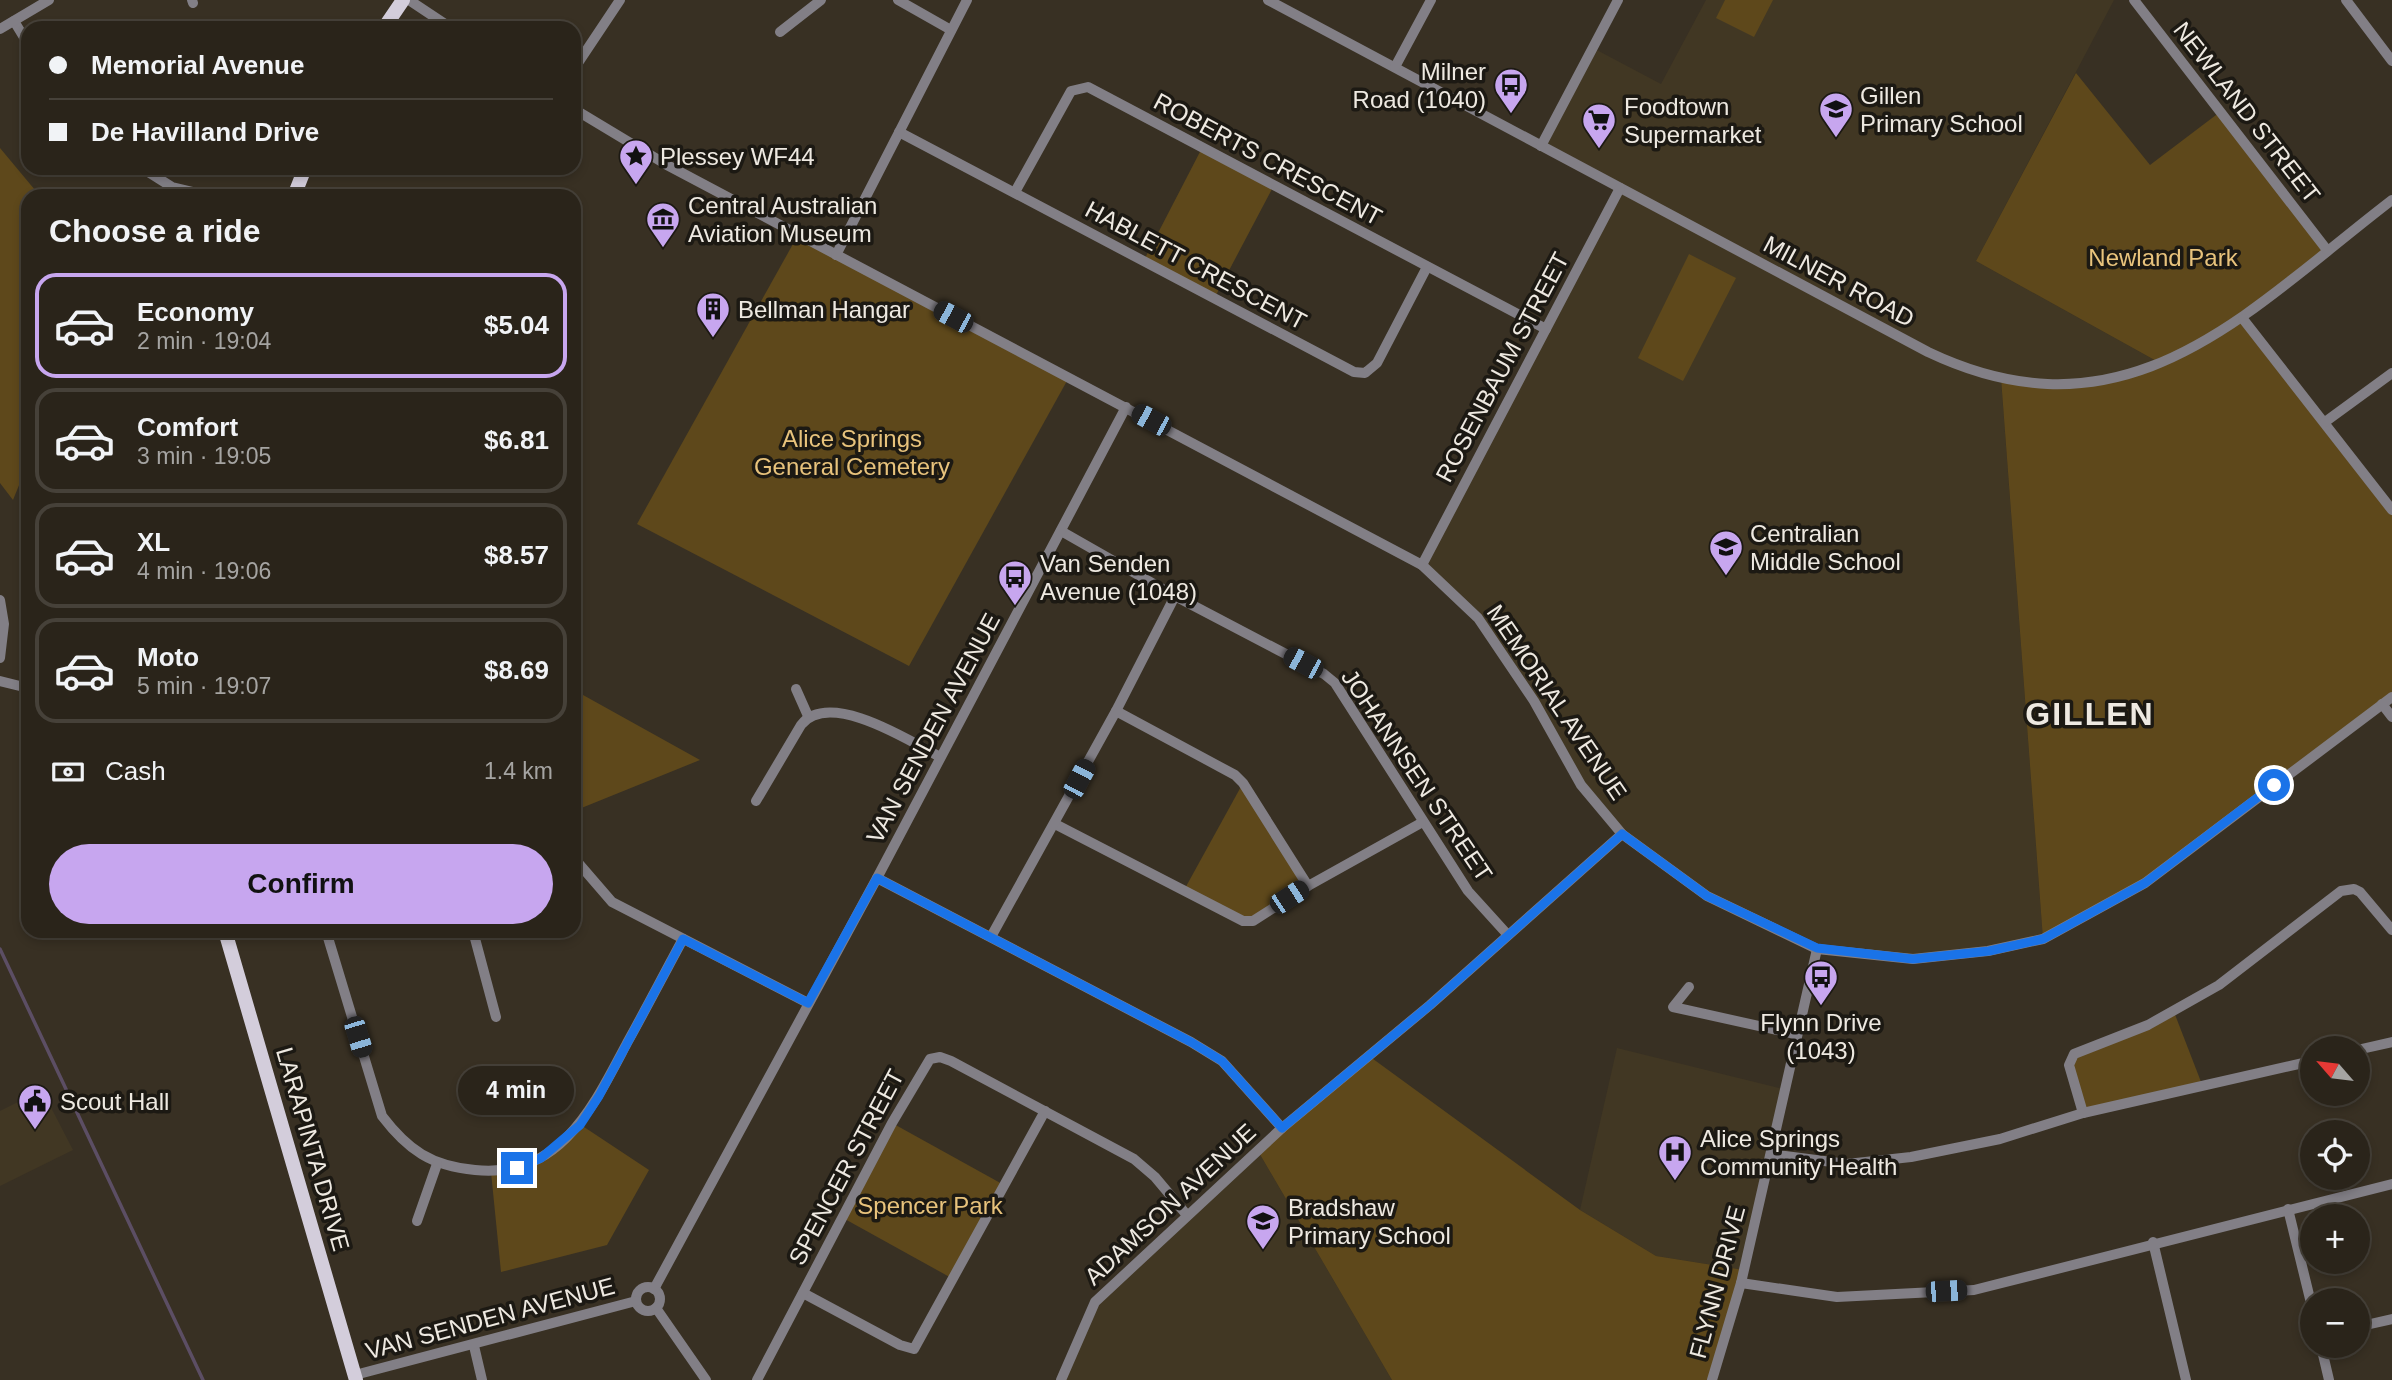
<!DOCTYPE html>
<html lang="en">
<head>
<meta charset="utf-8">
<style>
	body { margin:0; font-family:Helvetica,sans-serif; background:#363027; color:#f1f3f6; height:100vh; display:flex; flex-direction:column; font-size:26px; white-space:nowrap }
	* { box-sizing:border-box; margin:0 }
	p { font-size:23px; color:#a5a4a2 }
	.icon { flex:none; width:38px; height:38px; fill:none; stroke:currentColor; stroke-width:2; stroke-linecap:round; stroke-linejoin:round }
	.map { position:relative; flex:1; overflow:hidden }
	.sheet { position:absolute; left:21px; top:189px; width:560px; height:749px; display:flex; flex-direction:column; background:#2a241a; border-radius:21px; box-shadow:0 4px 10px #0003,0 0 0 2px #464139 }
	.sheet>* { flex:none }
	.hud { position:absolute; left:21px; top:21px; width:560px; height:154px; border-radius:21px; box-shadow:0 4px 10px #0003,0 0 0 2px #464139; display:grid; align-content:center; height:154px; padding:0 28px; background:#2a241a }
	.needle { width:46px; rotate:298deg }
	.tools { position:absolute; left:2300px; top:1036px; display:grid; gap:14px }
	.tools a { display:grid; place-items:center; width:70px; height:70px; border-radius:50%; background:#2a241a; box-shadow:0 4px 10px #0003,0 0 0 2px #464139; font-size:35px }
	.end { position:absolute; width:32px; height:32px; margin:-16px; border:9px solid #1a73e8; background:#fff; box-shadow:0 0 0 4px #fff }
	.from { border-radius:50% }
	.bubble { position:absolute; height:49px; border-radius:24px; background:#2a241a; box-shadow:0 4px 10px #0003,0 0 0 2px #464139; font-size:23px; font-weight:700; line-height:49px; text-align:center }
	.car { position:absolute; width:21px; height:42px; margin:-21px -10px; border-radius:9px; box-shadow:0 0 5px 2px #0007; background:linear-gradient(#222 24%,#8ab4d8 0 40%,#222 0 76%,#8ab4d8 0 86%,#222 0) }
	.hud b { display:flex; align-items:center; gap:24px; height:66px; font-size:26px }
	.hud b+b { border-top:2px solid #464139 }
	.hud i { width:18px; height:18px; background:#f1f3f6 }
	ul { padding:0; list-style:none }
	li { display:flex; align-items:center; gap:21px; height:105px; margin:0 14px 10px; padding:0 14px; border:4px solid #464139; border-radius:21px }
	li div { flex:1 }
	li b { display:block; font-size:26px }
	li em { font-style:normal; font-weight:700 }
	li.active { border-color:#c7a6ef }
	li>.icon { width:63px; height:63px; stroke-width:1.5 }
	h2 { padding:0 28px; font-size:32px; line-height:84px }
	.pay { display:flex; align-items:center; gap:18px; height:77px; padding:0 28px; font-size:26px }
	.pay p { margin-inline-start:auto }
	.button { display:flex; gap:14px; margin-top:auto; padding:14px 28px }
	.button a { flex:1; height:80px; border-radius:42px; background:#c7a6ef; color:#111; font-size:28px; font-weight:700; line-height:80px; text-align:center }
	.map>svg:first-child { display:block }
	.built { fill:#413723 }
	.green { fill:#5e481b }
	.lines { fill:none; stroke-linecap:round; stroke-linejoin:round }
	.stream { stroke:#5c4e64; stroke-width:3.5 }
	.minor { stroke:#827f86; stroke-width:10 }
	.major { stroke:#d3cddb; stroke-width:14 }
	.route { stroke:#1a73e8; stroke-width:9 }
	.labels { text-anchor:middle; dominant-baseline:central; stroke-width:7; stroke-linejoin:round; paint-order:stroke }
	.poi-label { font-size:24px; fill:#eee9e1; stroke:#1c1913; text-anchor:start }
	.street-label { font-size:24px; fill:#eee9e1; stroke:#1c1913 }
	.park-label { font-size:24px; fill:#e8c37c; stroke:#1c1913 }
	.district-label { font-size:32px; font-weight:bold; letter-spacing:2px; fill:#eee9e1; stroke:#1c1913 }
</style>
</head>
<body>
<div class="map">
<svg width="2392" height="1380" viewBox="0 0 2392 1380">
	<rect width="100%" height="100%" fill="#383023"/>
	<g class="built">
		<polygon points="1706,0 2114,0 1976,261 2160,363 2113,379 2001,379 2043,939 1913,959 1817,949 1707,896 1622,834 1581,785 1478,618 1422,565 1620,188 1541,146 1593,48 1661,84"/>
		<polygon points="1617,1048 1783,1089 1744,1270 1656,1256 1580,1210"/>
		<polygon points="42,1090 73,1150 0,1186 0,1111"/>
		<polygon points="1258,1151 1392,1380 1061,1380 1087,1316"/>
	</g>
	<g class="green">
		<polygon points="1725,0 1773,0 1754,37 1716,18"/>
		<polygon points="2076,73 2150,165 2220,112 2327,250 2243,319 2392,510 2392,697 2145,883 2043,939 2001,378 2072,383 2160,363 1976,261"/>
		<polygon points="0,148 40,196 28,196 28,463 13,500 0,483"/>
		<polygon points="1202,148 1273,187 1215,297 1143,262"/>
		<polygon points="798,235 1068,379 909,666 637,524"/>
		<polygon points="1689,254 1736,278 1683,381 1638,358"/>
		<polygon points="574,690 700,760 574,811"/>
		<polygon points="1243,783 1308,886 1253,921 1183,892"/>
		<polygon points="2174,1012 2203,1087 2083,1113 2071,1081 2074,1054"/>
		<polygon points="1369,1056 1580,1210 1656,1256 1744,1270 1712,1380 1392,1380 1258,1151"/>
		<polygon points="892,1123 1004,1185 955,1280 843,1218"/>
		<polygon points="581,1125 649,1170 607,1245 501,1272 491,1172 517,1168"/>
	</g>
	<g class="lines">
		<polyline class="stream" points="0,949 203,1380"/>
		<g class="minor">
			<polyline points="192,0 193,3"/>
			<polyline points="409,0 451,28"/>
			<polyline points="898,0 951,30"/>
			<path d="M1268,0l660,352c200,95 318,-40 464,-152"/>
			<polyline points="2134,0 2327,250"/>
			<polyline points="2346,0 2392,61"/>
			<polyline points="14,21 28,44"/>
			<polyline points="0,29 49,0"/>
			<polyline points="780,32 821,0"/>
			<polyline points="1395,67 1431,0"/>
			<polyline points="574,69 620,0"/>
			<polyline points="574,109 667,165 1422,565 1478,618 1534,701 1581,785 1622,834 1707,896 1817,949 1913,959 1988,951 2043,939 2145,883 2392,697"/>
			<polyline points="899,132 1354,372 1365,373 1377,363 1427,267"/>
			<polyline points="1541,146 1618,0"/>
			<polyline points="142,168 172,187 210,196"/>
			<polyline points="1015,192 1071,91 1088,87 1546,329"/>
			<polyline points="836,255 967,0"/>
			<polyline points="2243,319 2392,510"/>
			<polyline points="2325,422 2392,373"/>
			<polyline points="1061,531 1175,596 1324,674 1335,683 1468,891 1507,934"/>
			<polyline points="1422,565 1620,188"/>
			<polyline points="0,600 4,624 0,658"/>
			<polyline points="0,681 28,688"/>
			<polyline points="796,689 808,716"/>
			<polyline points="2382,704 2392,717"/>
			<polyline points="1116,711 1235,775 1243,783 1308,886"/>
			<path d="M756,801l45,-76c28,-36 109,16 139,32"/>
			<polyline points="1055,824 1243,921 1253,921 1308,886 1421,823"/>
			<polyline points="574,858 612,902 808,1003"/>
			<polyline points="877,878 1191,1042 1222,1061 1282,1128"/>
			<path d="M326,931l56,185c26,34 49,50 93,54 85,9 118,-63 152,-127 19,-34 37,-69 56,-104"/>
			<polyline points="473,931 496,1017"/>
			<polyline points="992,935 1116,711 1175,596"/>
			<polyline points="1689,987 1673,1007 1795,1034"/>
			<polyline points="2357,1050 2392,1042"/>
			<polyline points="2083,1113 2069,1065 2074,1054 2148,1025 2219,985 2341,891 2354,889 2360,892 2392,930"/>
			<polyline points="1771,1154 1847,1164 1911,1157 2000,1139 2083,1113 2312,1061"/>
			<polyline points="2288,1209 2312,1307"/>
			<polyline points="417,1221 437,1164"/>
			<polyline points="2153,1242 2186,1380"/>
			<polyline points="1741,1283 1837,1297 1974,1290 2392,1184"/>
			<circle cx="648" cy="1299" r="12"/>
			<polyline points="654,1289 877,878 1126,407"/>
			<polyline points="803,1293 900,1345 914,1349 1045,1111"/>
			<polyline points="656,1308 706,1380"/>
			<polyline points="2357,1327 2392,1319"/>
			<polyline points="474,1346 482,1380"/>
			<polyline points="2321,1346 2329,1380"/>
			<polyline points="355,1375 636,1301"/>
			<polyline points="757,1380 892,1123 930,1059 940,1057 951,1061 1134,1159 1155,1177 1186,1214"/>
			<polyline points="1061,1380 1095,1302 1282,1128 1430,1005 1622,834"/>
			<polyline points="1712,1380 1741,1283 1817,949"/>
		</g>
		<g class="major">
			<polyline points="384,28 403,0"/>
			<polyline points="294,196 305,168"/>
			<polyline points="225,931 356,1380"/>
		</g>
	</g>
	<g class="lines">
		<polyline class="route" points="517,1168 541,1158 580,1125 599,1096 683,939 808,1003 877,878 1191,1042 1222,1061 1282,1128 1430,1005 1622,834 1707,896 1817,948 1913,959 1989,951 2043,939 2145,883 2274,785"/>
	</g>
	<defs>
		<g id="bus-pin" transform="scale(1.75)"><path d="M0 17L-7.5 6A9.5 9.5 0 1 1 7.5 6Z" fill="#c7a6ef" stroke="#1c1913"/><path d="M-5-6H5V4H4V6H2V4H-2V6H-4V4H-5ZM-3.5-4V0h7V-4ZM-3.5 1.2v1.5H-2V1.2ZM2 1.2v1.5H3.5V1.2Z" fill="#111"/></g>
		<g id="school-pin" transform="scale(1.75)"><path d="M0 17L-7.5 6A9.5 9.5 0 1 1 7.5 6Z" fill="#c7a6ef" stroke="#1c1913"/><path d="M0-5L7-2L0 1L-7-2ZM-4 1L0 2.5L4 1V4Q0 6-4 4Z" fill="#111"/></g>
		<g id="supermarket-pin" transform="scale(1.75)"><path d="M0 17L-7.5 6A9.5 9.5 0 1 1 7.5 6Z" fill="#c7a6ef" stroke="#1c1913"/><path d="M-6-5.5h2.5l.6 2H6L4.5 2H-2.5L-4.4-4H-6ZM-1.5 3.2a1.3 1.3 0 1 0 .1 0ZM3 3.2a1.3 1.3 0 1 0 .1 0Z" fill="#111"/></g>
		<g id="sight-pin" transform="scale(1.75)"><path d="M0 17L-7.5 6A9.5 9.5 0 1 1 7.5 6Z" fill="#c7a6ef" stroke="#1c1913"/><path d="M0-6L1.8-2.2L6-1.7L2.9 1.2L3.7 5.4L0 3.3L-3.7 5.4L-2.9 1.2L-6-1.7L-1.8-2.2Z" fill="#111"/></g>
		<g id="museum-pin" transform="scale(1.75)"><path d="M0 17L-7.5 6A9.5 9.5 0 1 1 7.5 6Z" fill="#c7a6ef" stroke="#1c1913"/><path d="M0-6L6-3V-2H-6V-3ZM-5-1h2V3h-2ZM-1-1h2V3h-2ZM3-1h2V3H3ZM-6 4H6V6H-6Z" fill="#111"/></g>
		<g id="building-pin" transform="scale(1.75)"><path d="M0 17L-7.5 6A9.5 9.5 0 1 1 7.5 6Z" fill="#c7a6ef" stroke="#1c1913"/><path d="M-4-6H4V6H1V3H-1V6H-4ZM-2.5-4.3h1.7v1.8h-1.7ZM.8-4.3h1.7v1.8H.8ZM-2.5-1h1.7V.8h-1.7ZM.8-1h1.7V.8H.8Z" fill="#111"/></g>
		<g id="civic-pin" transform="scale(1.75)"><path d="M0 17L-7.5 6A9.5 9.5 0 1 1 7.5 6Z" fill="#c7a6ef" stroke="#1c1913"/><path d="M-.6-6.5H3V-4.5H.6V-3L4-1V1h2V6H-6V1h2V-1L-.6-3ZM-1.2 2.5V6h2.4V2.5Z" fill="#111"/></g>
		<g id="hospital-pin" transform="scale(1.75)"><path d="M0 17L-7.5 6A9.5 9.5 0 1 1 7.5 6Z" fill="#c7a6ef" stroke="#1c1913"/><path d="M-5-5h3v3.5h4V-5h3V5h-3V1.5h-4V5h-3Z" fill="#111"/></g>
	</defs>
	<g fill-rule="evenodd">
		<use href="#bus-pin" x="1511" y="85"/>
		<use href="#school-pin" x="1836" y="109"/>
		<use href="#supermarket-pin" x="1599" y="120"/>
		<use href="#sight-pin" x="636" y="156"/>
		<use href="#museum-pin" x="663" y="219"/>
		<use href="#building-pin" x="713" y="309"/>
		<use href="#school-pin" x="1726" y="547"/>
		<use href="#bus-pin" x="1015" y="577"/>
		<use href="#bus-pin" x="1821" y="977"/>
		<use href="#civic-pin" x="35" y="1101"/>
		<use href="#hospital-pin" x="1675" y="1152"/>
		<use href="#school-pin" x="1263" y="1221"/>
	</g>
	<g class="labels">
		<g class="poi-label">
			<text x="1486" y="71" text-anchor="end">Milner<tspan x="1486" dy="28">Road (1040)</tspan></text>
			<text x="1860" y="95">Gillen<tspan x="1860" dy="28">Primary School</tspan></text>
			<text x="1624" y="106">Foodtown<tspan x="1624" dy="28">Supermarket</tspan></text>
			<text x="660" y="156">Plessey WF44</text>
			<text x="688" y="205">Central Australian<tspan x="688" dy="28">Aviation Museum</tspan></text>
			<text x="738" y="309">Bellman Hangar</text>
			<text x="1750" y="533">Centralian<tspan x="1750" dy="28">Middle School</tspan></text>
			<text x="1040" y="563">Van Senden<tspan x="1040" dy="28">Avenue (1048)</tspan></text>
			<text x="1821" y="1022" text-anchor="middle">Flynn Drive<tspan x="1821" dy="28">(1043)</tspan></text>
			<text x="60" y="1101">Scout Hall</text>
			<text x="1700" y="1138">Alice Springs<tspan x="1700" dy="28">Community Health</tspan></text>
			<text x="1288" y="1207">Bradshaw<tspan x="1288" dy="28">Primary School</tspan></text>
		</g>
		<g class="street-label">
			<text transform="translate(2247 112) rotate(52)">NEWLAND STREET</text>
			<text transform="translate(1268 159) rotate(28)">ROBERTS CRESCENT</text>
			<text transform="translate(1196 265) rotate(28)">HABLETT CRESCENT</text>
			<text transform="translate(1839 281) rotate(28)">MILNER ROAD</text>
			<text transform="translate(1502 367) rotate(-62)">ROSENBAUM STREET</text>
			<text transform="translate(1557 702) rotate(56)">MEMORIAL AVENUE</text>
			<text transform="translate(933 728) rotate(-62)">VAN SENDEN AVENUE</text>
			<text transform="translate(1417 775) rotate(56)">JOHANNSEN STREET</text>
			<text transform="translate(313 1149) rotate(74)">LARAPINTA DRIVE</text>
			<text transform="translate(846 1167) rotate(-62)">SPENCER STREET</text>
			<text transform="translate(1170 1204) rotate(-43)">ADAMSON AVENUE</text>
			<text transform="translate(1717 1282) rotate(-75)">FLYNN DRIVE</text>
			<text transform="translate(490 1318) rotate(-15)">VAN SENDEN AVENUE</text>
		</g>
		<g class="park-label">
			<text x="2163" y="257">Newland Park</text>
			<text x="852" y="438">Alice Springs<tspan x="852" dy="28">General Cemetery</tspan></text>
			<text x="930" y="1205">Spencer Park</text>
		</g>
		<g class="district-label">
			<text x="2090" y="714">GILLEN</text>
		</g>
	</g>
</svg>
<div class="tools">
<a><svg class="needle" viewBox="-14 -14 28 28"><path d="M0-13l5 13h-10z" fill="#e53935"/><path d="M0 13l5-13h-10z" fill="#a5a4a2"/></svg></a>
<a><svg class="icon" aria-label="locate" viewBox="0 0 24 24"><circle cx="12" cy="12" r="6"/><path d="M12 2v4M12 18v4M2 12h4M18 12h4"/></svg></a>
<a>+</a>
<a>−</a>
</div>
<i class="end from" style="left:2274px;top:785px"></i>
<i class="end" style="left:517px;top:1168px"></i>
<div class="bubble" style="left:458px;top:1066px;width:116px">4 min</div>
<i class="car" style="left:953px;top:317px;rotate:298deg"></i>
<i class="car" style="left:1151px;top:420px;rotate:298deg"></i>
<i class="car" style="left:1303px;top:663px;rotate:298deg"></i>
<i class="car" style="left:1079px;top:779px;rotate:28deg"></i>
<i class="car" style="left:1289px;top:897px;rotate:57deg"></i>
<i class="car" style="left:358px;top:1037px;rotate:163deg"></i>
<i class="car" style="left:1946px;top:1291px;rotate:87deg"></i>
<div class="hud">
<b><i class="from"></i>Memorial Avenue</b>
<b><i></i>De Havilland Drive</b>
</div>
<section class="sheet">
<h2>Choose a ride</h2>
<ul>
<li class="active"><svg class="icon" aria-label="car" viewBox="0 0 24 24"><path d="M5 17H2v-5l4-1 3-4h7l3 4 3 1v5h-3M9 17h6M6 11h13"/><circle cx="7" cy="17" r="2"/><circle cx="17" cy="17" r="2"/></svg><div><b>Economy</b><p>2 min · 19:04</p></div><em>$5.04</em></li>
<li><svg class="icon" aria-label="car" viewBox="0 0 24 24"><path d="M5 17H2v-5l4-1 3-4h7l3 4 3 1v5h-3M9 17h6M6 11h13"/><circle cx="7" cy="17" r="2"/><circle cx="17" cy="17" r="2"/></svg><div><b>Comfort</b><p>3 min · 19:05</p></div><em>$6.81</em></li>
<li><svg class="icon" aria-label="car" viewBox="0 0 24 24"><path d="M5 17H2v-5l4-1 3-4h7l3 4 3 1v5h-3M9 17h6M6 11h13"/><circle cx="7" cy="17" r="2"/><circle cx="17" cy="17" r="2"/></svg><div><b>XL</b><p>4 min · 19:06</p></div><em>$8.57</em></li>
<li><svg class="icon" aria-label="car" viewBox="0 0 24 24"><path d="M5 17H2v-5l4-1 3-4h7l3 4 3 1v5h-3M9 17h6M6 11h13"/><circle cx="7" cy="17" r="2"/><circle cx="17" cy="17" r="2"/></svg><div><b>Moto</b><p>5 min · 19:07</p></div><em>$8.69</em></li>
</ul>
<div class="pay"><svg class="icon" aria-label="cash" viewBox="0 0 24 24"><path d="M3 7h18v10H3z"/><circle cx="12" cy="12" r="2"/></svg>Cash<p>1.4 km</p></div>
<div class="button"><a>Confirm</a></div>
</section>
</div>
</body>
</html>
